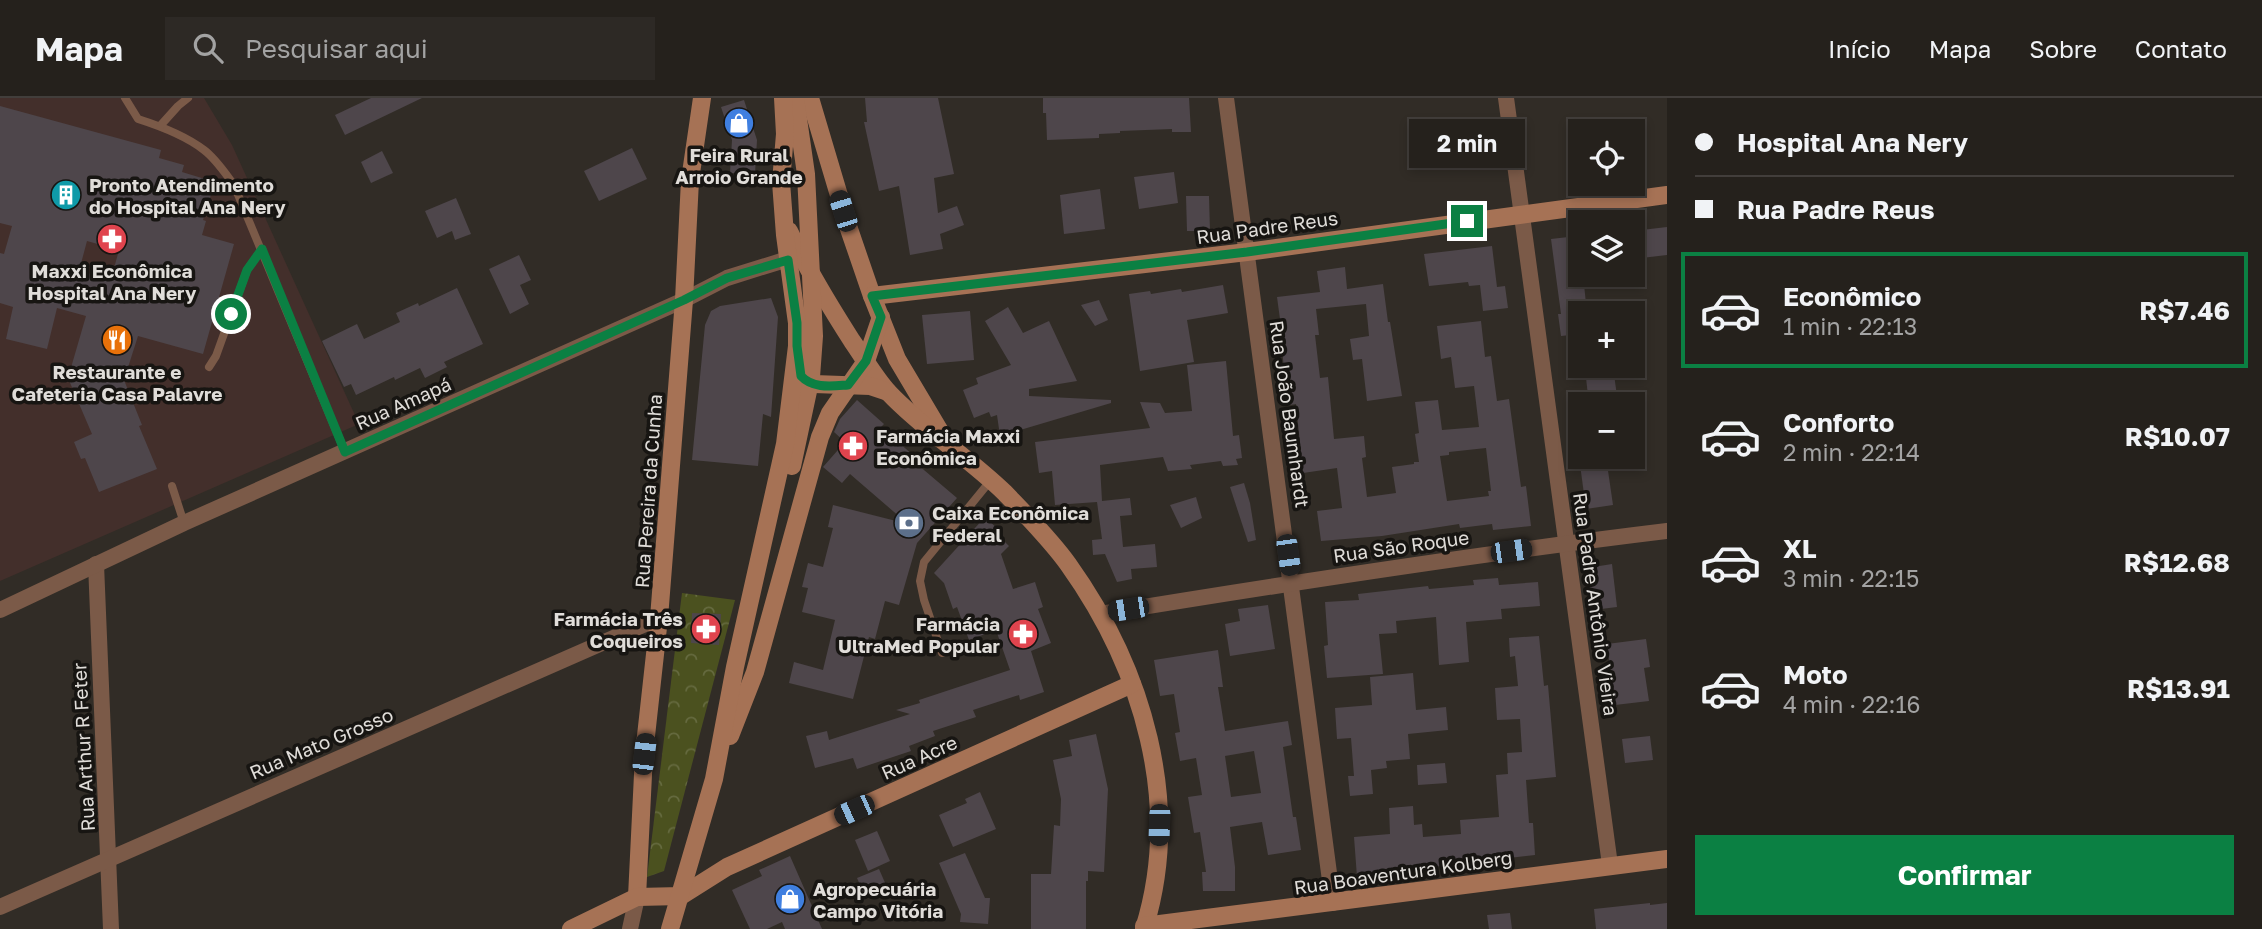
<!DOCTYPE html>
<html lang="pt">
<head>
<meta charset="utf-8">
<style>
	body { margin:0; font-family:"Golos Text",sans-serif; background:#2d2925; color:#f1f3f6; height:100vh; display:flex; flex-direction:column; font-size:26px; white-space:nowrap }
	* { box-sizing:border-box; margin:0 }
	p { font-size:23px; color:#a3a3a3 }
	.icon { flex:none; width:38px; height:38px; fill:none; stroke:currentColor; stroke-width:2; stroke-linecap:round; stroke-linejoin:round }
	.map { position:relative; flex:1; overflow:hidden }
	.sheet { display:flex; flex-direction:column; background:#25211c; width:595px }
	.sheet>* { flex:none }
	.top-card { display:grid; align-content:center; height:154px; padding:0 28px; background:#25211c }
	.buttons { position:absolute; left:1568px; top:21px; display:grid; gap:14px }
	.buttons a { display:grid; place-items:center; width:77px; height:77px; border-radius:0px; background:#25211c; box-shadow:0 4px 10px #0003,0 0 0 2px #423e3b; font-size:35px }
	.end { position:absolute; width:32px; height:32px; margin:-16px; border:9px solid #0b8043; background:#fff; box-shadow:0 0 0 4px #fff }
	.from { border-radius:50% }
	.bubble { position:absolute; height:49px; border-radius:0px; background:#25211c; box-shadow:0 4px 10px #0003,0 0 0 2px #423e3b; font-size:23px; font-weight:700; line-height:49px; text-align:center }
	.car { position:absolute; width:21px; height:42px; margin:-21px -10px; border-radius:9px; box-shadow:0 0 5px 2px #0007; background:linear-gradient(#222 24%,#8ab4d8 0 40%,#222 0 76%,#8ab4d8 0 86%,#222 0) }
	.top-card b { display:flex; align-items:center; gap:24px; height:66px; font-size:26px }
	.top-card b+b { border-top:2px solid #423e3b }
	.top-card i { width:18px; height:18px; background:#f1f3f6 }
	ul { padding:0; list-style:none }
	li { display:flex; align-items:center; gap:21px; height:116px; margin:0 14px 10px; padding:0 14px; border:4px solid transparent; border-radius:0px }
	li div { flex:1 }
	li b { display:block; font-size:26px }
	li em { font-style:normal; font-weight:700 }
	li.selected { border-color:#0b8043 }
	li>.icon { width:63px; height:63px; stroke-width:1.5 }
	.button { display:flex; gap:14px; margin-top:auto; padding:14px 28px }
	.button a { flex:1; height:80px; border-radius:0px; background:#0b8043; color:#fff; font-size:28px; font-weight:700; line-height:80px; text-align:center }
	header { display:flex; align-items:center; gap:42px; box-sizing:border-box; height:98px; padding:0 35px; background:#25211c; border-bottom:2px solid #423e3b }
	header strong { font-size:33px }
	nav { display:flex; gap:38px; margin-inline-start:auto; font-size:24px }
	.search { width:490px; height:63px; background:#2d2925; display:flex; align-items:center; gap:18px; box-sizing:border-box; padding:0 24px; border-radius:0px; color:#a3a3a3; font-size:26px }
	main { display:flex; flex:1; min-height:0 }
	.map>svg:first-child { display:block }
	.medical { fill:#432f2b }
	.park { fill:url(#park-crowns) }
	.building { fill:#4e464b; fill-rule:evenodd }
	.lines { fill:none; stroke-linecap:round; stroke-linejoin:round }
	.lane { stroke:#7b5a48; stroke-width:8 }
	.street { stroke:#7b5a48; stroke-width:16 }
	.secondary { stroke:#a67255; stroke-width:18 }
	.route { stroke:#0b8043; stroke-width:9 }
	.labels { text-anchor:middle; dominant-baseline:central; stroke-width:7; stroke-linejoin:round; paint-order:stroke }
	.poi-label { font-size:19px; font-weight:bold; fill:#e0ddd9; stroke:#171512; text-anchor:start }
	.street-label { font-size:19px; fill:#e0ddd9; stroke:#171512 }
</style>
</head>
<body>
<header>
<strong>Mapa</strong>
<div class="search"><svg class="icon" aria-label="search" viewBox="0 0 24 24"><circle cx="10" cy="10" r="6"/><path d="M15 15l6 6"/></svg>Pesquisar aqui</div>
<nav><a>Início</a><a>Mapa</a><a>Sobre</a><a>Contato</a></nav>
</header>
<main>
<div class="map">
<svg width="1667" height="831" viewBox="0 0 1667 831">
	<defs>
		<pattern id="park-crowns" width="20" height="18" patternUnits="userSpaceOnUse" patternTransform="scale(1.75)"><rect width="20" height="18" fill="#4b511f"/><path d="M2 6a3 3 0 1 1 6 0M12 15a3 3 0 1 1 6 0" fill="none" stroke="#656a3f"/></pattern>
	</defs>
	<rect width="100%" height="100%" fill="#312c26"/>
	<polygon class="medical" points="0,0 204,0 232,47 359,326 0,483"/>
	<polygon class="park" points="682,495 735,502 664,773 647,779"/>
	<g class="building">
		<polygon points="371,0 422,0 345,37 335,17"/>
		<polygon points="865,0 938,0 954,76 934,80 938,115 957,108 964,127 940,136 943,151 910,157 899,88 879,93 864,24 867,24"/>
		<polygon points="1043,0 1189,0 1191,34 1172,34 1172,31 1120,33 1120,35 1099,36 1099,40 1047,42 1046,15 1043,15"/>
		<polygon points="744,2 757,42 755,76 730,75 732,42 721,9"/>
		<path d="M0,8l161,44 -2,8 25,7 -2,7 33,10 -12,38 3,1 -4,14 32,9 -31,110 -65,-18 -14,44 18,45 -3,1 18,43 -58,23 -14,-34 -4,1 -7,-17 18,-8 -24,-56 18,-62 -29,-8 -10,41 -41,-10 7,-32 -13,-4v-50l4,1 8,-28 -12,-3zM87,143l32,9 -8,29 -32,-8z"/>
		<polygon points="632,50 647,81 599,103 584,73"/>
		<polygon points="382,53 393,75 371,85 361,64"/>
		<polygon points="1174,74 1178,105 1139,111 1134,79"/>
		<polygon points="1100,91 1105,131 1064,136 1060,97"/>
		<polygon points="1186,98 1209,98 1210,133 1187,133"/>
		<polygon points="456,100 471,136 455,142 452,133 437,140 425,113"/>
		<polygon points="1667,129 1667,157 1633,161 1633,133"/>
		<polygon points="1577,138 1580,177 1583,177 1587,215 1580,215 1580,236 1561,238 1558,216 1561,216 1551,141"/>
		<polygon points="1492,148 1497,189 1505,188 1508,210 1483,213 1480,187 1469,188 1468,184 1429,188 1424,156"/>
		<polygon points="519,157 531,182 520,187 529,206 510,216 489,171"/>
		<path d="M1345,169l2,22 36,-5 5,38h2l12,74 -35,5 -5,-42 -9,1 -3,-21 19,-3 -3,-32 -50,5 3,26h-4l5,43 8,-1 6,62 30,-3 2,21 -4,1 5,39 29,-4 -4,-26 22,-3v-2h5l-4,-28 4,-1 -4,-31 23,-2 4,30 37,-3 -5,-41 -19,2 -4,-31 -10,2 -4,-33 44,-5 4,36 6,-1 6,45 12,-2 12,88 5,-1 5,40 -38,4 -1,-6 -32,4 -1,-4 -77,12 -61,5 -4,-30 25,-3 -5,-40 -34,5 -7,-69 -6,1 -5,-37 -1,1 -2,-20h2l-7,-52 43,-5 -3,-21zM1486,350l5,43h-3l1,5 -42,5 -7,-45 9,-1v-3z"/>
		<polygon points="1223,187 1228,215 1187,222 1194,264 1140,273 1129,196 1150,193 1151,196 1181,191 1182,194"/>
		<polygon points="457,190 483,246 444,264 447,269 425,280 420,270 395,282 394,279 356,297 351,286 344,289 322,243 357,226 364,241 400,224 396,215 418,205 419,208"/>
		<polygon points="771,200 778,219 771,319 763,316 758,368 692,362 705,227 711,213 720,208"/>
		<polygon points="1099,202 1108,222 1095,228 1081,207"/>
		<polygon points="1008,209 1023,235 1049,223 1077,283 1029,291 1029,298 1111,302 1111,305 1000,338 997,317 991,319 989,314 974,320 963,292 978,286 976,280 1011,267 985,223"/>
		<polygon points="970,213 974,262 927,266 922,217"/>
		<polygon points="1226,263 1233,338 1239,337 1242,360 1236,361 1238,367 1223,368 1221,363 1190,367 1192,371 1168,373 1163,359 1100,367 1102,403 1130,400 1132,417 1120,418 1123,449 1155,446 1157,469 1131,471 1132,481 1117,484 1105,456 1093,457 1092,442 1102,441 1097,404 1055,407 1052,373 1039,375 1035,344 1150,330 1140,304 1160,305 1165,315 1192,313 1187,267"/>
		<polygon points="1614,276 1618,306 1589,306 1586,280"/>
		<polygon points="857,302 884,326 881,329 914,358 911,361 957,400 917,445 899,507 885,503 875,541 869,539 853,601 789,585 794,564 823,572 835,522 802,514 808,490 802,489 808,465 823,469 833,430 828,429 833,407 908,426 850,376 842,385 823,369 845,344 834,334 840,321"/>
		<polygon points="1579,359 1606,359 1613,407 1586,411"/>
		<polygon points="1244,385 1250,405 1256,442 1248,444 1230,389"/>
		<polygon points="1196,399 1202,420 1181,430 1170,407"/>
		<polygon points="985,419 1003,436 1000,439 1009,448 1001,456 1013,491 1035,484 1043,509 1038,511 1051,545 1031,553 1044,594 1020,602 1019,597 973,612 976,619 933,633 935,638 909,648 911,653 857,671 853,660 815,670 806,638 827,633 829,642 910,616 896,612 920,605 919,602 1010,572 996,532 969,542 957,509 953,511 944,485 934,475"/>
		<polygon points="1612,466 1617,509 1593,512 1587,470"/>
		<polygon points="1498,480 1499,487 1538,484 1540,508 1501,511 1502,521 1466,524 1469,564 1439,567 1436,519 1396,523 1397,535 1379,536 1383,576 1327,580 1324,548 1328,547 1325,504 1359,502 1358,496 1428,488 1429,491 1474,487 1473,482"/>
		<polygon points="1268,507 1275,551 1230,558 1225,526 1240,523 1238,511"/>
		<polygon points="692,515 721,516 719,547 691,545"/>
		<polygon points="1539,538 1544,588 1548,587 1556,679 1526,682 1529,725 1533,725 1535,757 1424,770 1424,775 1357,779 1354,739 1390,736 1389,710 1413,708 1414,727 1422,726 1423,739 1461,736 1460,722 1499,719 1496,677 1508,676 1507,655 1522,654 1520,621 1497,622 1495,590 1518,588 1515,558 1510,559 1509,540"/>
		<polygon points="1646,541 1650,569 1644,570 1649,603 1615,607 1607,546"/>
		<path d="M1218,552l5,37h-5l7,44 63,-10 4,24 -9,2 10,70h3l5,33 -33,5 -6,-33 -32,5 5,40v24h-32l-1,-19h4l-6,-40 -6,1 -6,-36 14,-2 -6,-37 -16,3 -5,-28 5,-1 -6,-38 -14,2 -6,-36zM1254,653l7,42 -30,4 -6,-41z"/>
		<polygon points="1413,575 1416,612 1446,609 1448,632 1408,636 1410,661 1386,663 1387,670 1371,672 1373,696 1350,698 1348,678 1354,678 1351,640 1337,641 1335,610 1372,607 1370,579"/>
		<polygon points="1096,636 1108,691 1104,774 1088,773 1088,783 1086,783 1086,831 1031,831 1031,776 1051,776 1054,727 1060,728 1061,701 1053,662 1072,658 1069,642"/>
		<polygon points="1650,638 1653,662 1625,665 1622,641"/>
		<polygon points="1445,665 1447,685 1418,687 1417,667"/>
		<polygon points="980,694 996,731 953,749 939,717 967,705 965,701"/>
		<polygon points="877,733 890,763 868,773 855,742"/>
		<polygon points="965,755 985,800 990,800 988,826 960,824 961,816 939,765"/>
		<polygon points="790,758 822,831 785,831 782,824 767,831 750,831 732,792 762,778 759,772"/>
		<polygon points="879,771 886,787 864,796 857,780"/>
		<polygon points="1650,805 1650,807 1667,805 1667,831 1596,831 1594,811"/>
		<polygon points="1510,815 1512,831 1489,831 1487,817"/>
	</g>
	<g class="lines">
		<g class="lane">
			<path d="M125,0l13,21c22,7 48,17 66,31 12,9 21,23 30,35l111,267"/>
			<polyline points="160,28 178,8 188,0"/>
			<polyline points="209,269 216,258 247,172 262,151"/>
			<polyline points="172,388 184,425"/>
			<polyline points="942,555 924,502 920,483 924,464 991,382"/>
		</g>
		<g class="street">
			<polyline points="1226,0 1333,805"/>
			<polyline points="1506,0 1610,767"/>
			<polyline points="96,466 111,831"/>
			<polyline points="0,512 184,425 684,202 727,180 788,161"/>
			<path d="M1100,516c189,-31 377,-60 567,-83"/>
			<polyline points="0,809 659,520"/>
			<polyline points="630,831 637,799"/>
		</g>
		<g class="secondary">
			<polyline points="810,0 849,131 872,198 897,261 941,335"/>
			<path d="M789,133c18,38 40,74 63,110 12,17 23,37 37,52 35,37 79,64 116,100 22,23 45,46 63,71 75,105 115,239 76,365"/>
			<polyline points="872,198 1247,154 1667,97"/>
			<polyline points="802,278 814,286 870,288 888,294"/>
			<polyline points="792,368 811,279 814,238 806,76 795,0"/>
			<polyline points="730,638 755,574 820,339 830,315 866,263 881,219"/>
			<polyline points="637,799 644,656 659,520 684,202 690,82 702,0"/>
			<polyline points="1144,828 1667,761"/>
			<polyline points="571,831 637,799 681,798 727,769 1132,586"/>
			<polyline points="670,831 714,681 735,569 785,346 797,248 797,225 785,137 781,84 785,36 783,0"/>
		</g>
	</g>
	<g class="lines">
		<path class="route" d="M231,216l16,-44 15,-21 83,203 339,-152 43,-22 61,-18 9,63v23l4,30c12,13 31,10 47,9l18,-24 15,-44 -9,-21 375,-44 220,-31"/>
	</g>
	<defs>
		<g id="shop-disc" transform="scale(1.575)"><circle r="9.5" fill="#3f7fe0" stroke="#171512"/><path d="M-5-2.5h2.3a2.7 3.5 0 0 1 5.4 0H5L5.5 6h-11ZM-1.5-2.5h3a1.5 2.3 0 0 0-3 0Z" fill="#fff"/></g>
		<g id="building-disc" transform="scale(1.575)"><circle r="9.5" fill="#0f9aa8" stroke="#171512"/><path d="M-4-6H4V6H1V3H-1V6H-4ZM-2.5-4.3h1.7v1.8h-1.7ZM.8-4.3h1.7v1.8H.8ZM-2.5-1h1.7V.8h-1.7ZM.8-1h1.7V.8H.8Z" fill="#fff"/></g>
		<g id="pharmacy-disc" transform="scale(1.575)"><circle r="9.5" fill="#e0444e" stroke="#171512"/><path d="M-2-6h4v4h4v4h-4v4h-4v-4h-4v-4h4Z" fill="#fff"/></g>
		<g id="restaurant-disc" transform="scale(1.575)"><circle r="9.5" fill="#e8710a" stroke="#171512"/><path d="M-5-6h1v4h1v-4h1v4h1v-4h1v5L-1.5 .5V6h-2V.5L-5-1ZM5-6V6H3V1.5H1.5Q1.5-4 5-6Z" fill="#fff"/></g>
		<g id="bank-disc" transform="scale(1.575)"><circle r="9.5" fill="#5c6f8a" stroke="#171512"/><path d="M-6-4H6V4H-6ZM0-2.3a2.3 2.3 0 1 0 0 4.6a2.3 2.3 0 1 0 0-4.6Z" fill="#fff"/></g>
	</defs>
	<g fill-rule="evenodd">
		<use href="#shop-disc" x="739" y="25"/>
		<use href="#building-disc" x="66" y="97"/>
		<use href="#pharmacy-disc" x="112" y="141"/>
		<use href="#restaurant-disc" x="117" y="242"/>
		<use href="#pharmacy-disc" x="853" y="348"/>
		<use href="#bank-disc" x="909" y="425"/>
		<use href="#pharmacy-disc" x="706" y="531"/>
		<use href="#pharmacy-disc" x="1023" y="536"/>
		<use href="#shop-disc" x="790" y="801"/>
	</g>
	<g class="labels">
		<g class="poi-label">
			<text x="739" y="56" text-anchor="middle">Feira Rural<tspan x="739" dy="22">Arroio Grande</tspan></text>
			<text x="89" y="86">Pronto Atendimento<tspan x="89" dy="22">do Hospital Ana Nery</tspan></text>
			<text x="112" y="172" text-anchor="middle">Maxxi Econômica<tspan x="112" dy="22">Hospital Ana Nery</tspan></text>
			<text x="117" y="273" text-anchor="middle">Restaurante e<tspan x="117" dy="22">Cafeteria Casa Palavre</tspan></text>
			<text x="876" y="337">Farmácia Maxxi<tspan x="876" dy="22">Econômica</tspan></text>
			<text x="932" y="414">Caixa Econômica<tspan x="932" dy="22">Federal</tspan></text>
			<text x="683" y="520" text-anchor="end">Farmácia Três<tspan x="683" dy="22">Coqueiros</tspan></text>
			<text x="1000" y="525" text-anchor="end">Farmácia<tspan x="1000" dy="22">UltraMed Popular</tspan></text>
			<text x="813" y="790">Agropecuária<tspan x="813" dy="22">Campo Vitória</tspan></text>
		</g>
		<g class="street-label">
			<text transform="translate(1267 129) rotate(-8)">Rua Padre Reus</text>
			<text transform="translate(403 305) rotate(-24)">Rua Amapá</text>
			<text transform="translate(1290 316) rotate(82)">Rua João Baumhardt</text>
			<text transform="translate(648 393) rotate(-86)">Rua Pereira da Cunha</text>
			<text transform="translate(1401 448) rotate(-8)">Rua São Roque</text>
			<text transform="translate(1596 506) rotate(82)">Rua Padre Antônio Vieira</text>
			<text transform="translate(321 645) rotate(-23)">Rua Mato Grosso</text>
			<text transform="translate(83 649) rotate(-93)">Rua Arthur R Feter</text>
			<text transform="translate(919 659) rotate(-24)">Rua Acre</text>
			<text transform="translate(1403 774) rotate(-8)">Rua Boaventura Kolberg</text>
		</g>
	</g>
</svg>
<div class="buttons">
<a><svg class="icon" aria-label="locate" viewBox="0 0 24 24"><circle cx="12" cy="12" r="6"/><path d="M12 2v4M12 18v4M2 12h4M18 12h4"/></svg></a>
<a><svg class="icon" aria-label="layers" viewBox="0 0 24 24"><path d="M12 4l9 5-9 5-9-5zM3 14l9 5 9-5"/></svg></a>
<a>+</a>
<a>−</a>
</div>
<i class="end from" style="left:231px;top:216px"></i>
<i class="end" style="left:1467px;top:123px"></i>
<div class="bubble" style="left:1409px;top:21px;width:116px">2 min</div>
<i class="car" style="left:843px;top:113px;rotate:342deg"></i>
<i class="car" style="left:1511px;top:453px;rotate:82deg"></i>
<i class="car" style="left:1288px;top:457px;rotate:172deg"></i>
<i class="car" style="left:1128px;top:511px;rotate:261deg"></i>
<i class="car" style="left:644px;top:656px;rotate:7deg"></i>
<i class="car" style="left:854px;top:712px;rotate:246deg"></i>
<i class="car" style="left:1159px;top:727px;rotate:182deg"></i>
</div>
<section class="sheet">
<div class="top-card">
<b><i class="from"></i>Hospital Ana Nery</b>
<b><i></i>Rua Padre Reus</b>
</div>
<ul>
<li class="selected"><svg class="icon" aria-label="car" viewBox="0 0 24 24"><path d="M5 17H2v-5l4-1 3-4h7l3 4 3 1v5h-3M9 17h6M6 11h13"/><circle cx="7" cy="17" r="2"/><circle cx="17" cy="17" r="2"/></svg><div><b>Econômico</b><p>1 min · 22:13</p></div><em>R$7.46</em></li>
<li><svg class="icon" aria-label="car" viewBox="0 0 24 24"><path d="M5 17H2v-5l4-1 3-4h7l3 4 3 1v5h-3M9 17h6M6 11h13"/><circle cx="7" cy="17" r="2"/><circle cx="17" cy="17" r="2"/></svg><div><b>Conforto</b><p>2 min · 22:14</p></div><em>R$10.07</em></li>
<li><svg class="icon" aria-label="car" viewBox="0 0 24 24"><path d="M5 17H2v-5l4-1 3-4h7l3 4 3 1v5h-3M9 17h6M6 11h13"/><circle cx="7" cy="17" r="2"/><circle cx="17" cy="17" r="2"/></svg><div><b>XL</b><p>3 min · 22:15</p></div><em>R$12.68</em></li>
<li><svg class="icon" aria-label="car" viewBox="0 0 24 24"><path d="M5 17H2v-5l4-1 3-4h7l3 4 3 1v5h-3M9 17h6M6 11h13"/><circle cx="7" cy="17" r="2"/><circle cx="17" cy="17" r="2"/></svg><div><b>Moto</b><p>4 min · 22:16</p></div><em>R$13.91</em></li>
</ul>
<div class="button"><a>Confirmar</a></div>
</section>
</main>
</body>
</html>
